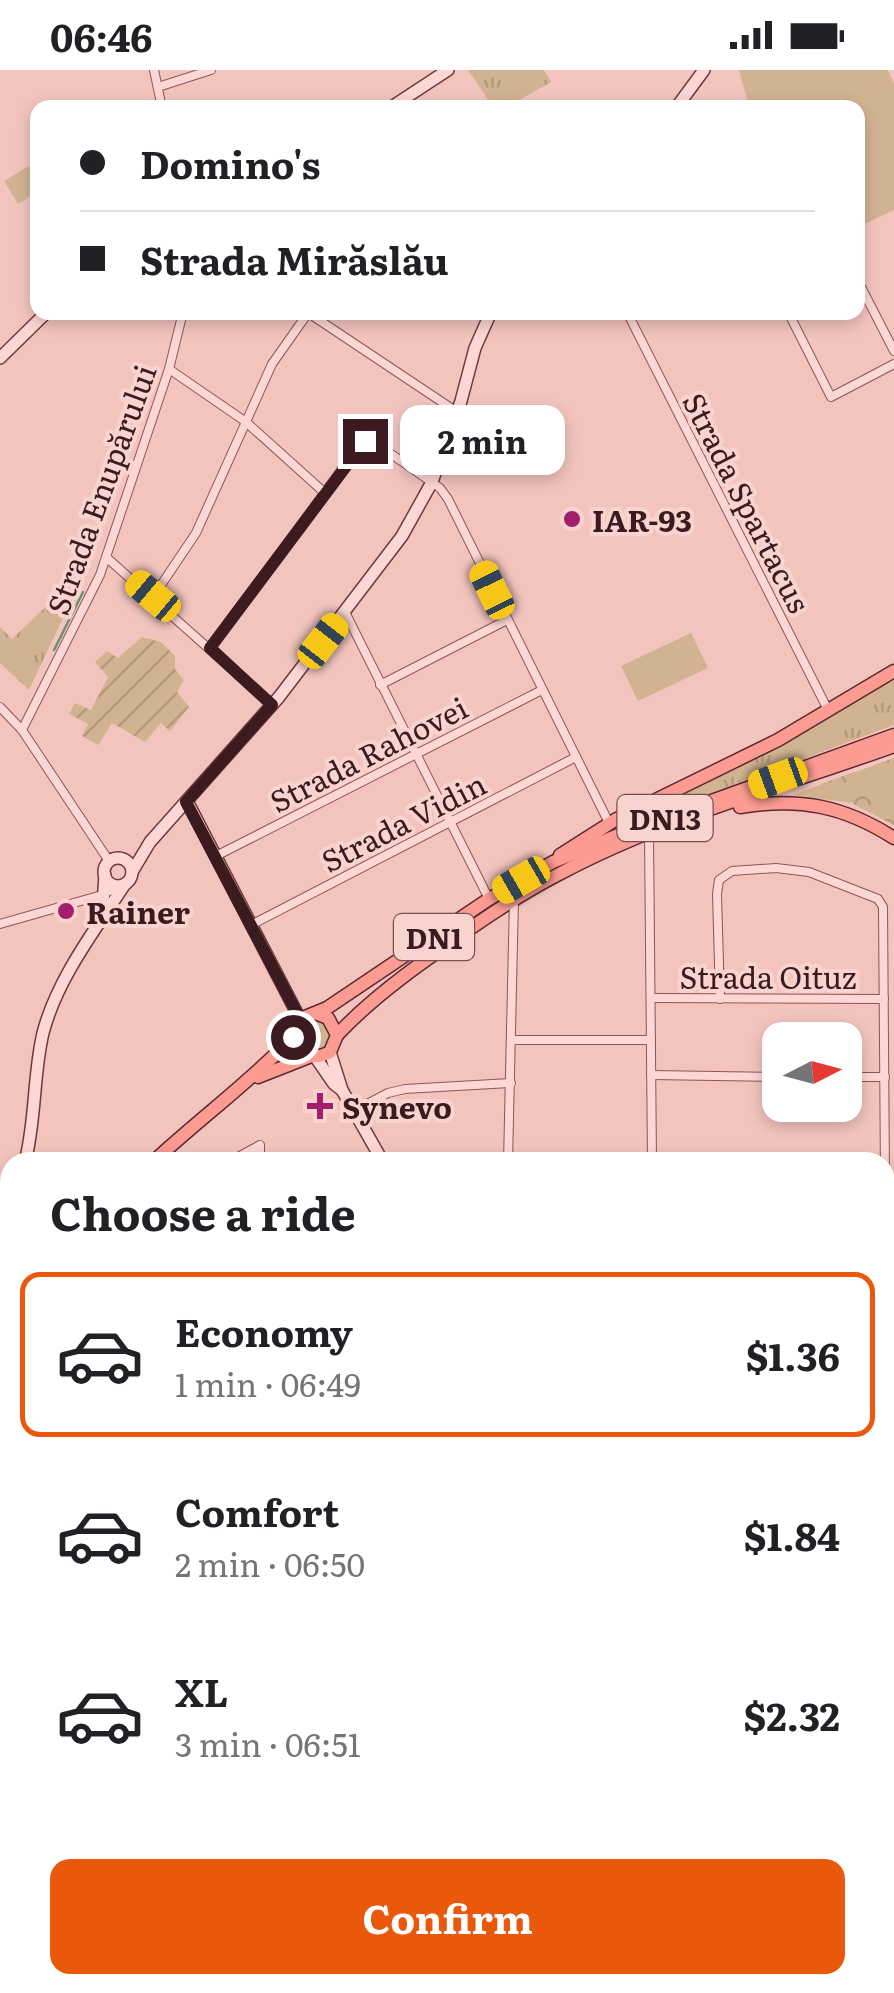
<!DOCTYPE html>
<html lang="en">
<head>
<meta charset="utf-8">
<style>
	body { margin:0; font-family:Literata,serif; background:#f2f2f2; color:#202124; height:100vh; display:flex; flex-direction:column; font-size:38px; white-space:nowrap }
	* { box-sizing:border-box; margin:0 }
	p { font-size:32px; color:#757577 }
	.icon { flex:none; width:55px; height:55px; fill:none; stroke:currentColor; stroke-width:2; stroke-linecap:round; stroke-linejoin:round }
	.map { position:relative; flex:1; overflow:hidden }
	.sheet { position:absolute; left:0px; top:1082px; width:895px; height:842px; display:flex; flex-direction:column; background:#fff; border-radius:30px 30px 0 0; box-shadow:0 5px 15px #0003 }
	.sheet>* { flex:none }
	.top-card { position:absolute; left:30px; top:30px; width:835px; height:220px; border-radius:20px; box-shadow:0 5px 15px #0003; display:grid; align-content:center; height:220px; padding:0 50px; background:#fff }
	.needle { width:65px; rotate:84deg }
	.buttons { position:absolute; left:762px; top:952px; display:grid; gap:20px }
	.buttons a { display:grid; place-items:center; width:100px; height:100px; border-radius:20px; background:#fff; box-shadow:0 5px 15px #0003; font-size:50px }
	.end { position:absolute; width:45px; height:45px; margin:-22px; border:12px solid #3b1b1f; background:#fff; box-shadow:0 0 0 5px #fff }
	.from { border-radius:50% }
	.bubble { position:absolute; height:70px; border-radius:20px; background:#fff; box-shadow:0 5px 15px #0003; font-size:32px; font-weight:700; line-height:70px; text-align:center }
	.car { position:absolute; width:30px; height:60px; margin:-30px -15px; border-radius:12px; box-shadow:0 0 8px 2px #0007; background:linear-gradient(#f5c518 24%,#345 0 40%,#f5c518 0 76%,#345 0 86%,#f5c518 0) }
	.top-card b { display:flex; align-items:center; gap:35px; height:95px; font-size:38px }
	.top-card b+b { border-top:2px solid #e0e0e0 }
	.top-card i { width:25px; height:25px; background:#202124 }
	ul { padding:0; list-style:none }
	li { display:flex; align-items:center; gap:30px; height:165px; margin:0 20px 15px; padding:0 30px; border:5px solid transparent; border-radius:20px }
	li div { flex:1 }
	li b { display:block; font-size:38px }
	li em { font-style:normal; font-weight:700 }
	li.on { border-color:#ea580c }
	li>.icon { width:90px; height:90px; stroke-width:1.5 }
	h2 { padding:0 50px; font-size:45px; line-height:120px }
	.action { display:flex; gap:20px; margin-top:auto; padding:20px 50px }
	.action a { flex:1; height:115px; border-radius:20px; background:#ea580c; color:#fff; font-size:40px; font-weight:700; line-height:115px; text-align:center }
	.status { display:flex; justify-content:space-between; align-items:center; height:70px; padding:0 50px; background:#fff; direction:ltr }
	.status svg { height:28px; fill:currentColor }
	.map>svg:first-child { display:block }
	.grass { fill:url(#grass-tufts) }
	.forest { fill:url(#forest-crowns) }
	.park { fill:url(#park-dots) }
	.garden { fill:url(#garden-furrows) }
	.pitch { fill:#d2b391 }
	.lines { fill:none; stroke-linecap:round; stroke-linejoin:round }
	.stream { stroke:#68936f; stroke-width:2.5 }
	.street-casing { stroke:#8e5559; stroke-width:10 }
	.secondary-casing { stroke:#6f383e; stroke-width:14 }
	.primary-casing { stroke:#5b2a30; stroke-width:15 }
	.street { stroke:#fdd7d3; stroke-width:8 }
	.secondary { stroke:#fdd7d3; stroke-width:11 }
	.primary { stroke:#fb9b91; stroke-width:12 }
	.rail-casing { stroke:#3b1b1f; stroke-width:6 }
	.rail { stroke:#f9d4cf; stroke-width:2.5; stroke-dasharray:8; stroke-linecap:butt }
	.route { stroke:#3b1b1f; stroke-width:12 }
	.poi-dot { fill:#a31e6f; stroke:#f9d4cf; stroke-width:4 }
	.labels { text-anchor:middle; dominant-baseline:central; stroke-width:8; stroke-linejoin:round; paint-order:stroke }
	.shield { fill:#f9d4cf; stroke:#745254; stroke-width:2.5 }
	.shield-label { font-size:28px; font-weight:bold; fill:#3b1b1f }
	.street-label { font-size:30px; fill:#3b1b1f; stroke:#f9d4cf }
	.poi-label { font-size:30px; font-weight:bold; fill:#3b1b1f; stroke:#f9d4cf; text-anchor:start }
</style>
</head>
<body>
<div class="status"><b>06:46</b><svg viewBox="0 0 49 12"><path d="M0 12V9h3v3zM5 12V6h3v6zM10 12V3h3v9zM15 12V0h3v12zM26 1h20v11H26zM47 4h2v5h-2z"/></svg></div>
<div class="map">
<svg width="894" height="1923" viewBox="0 0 894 1923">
	<defs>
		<pattern id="grass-tufts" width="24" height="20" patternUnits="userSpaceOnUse" patternTransform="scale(2.5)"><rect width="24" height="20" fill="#d2b391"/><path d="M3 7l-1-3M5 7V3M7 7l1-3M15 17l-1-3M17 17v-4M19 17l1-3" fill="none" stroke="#b5997d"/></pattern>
		<pattern id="forest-crowns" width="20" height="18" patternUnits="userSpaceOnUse" patternTransform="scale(2.5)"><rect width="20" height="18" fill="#d2b391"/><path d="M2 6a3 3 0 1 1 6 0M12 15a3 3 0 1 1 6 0" fill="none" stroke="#b5997d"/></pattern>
		<pattern id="park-dots" width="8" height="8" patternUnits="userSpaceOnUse" patternTransform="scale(2.5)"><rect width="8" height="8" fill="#d2b391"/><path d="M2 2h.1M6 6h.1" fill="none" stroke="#b5997d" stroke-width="1.8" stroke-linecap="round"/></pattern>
		<pattern id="garden-furrows" width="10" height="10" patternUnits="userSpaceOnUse" patternTransform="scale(2.5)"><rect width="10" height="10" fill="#d2b391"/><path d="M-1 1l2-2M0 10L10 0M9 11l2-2" fill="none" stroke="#b5997d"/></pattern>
	</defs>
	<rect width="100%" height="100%" fill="#f3c4be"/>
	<g class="grass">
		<polygon points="468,0 544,0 551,12 507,37 493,37"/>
		<polygon points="87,497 29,620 0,593 0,557 12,569"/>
		<polygon points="894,610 894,655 613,760"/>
		<polygon points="894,688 894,755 852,733 792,725"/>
		<circle cx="315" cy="965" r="16"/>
	</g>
	<polygon class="forest" points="854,702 887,735 894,735 894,755 852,733 850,724 821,714"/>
	<polygon class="park" points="894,1157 894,1216 885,1216 885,1169"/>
	<polygon class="garden" points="142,567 161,572 175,586 175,599 184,610 177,622 189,637 170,661 161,653 145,672 112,653 98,675 82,666 88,654 69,644 75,633 91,640 108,607 95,592 107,581 118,588"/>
	<g class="pitch">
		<polygon points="739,0 888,0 894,14 894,140 858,157 858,38 749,37"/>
		<polygon points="37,91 37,122 18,134 4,111"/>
		<polygon points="691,563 708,598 638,631 621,596"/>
	</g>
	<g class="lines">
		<polyline class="stream" points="54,580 83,522"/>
		<g class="street-casing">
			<g id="street">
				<polyline points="154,0 162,38"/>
				<polyline points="158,17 211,0"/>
				<polyline points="858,211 894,281"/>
				<polyline points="307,242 457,342"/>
				<polyline points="627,242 828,640"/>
				<polyline points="788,242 831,327 894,294"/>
				<polyline points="169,299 246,352 326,424"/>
				<polyline points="106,487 272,635"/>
				<polyline points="153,527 196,463 272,294 308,243"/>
				<polyline points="345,542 489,829"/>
				<polyline points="210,578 362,372 371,370 440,418 448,429 609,753"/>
				<polyline points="380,615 507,550"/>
				<polyline points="0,637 22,660 109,791"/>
				<polyline points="22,660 100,505 169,299 183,242"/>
				<polyline points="649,764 652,1092"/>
				<polyline points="216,786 542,620"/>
				<polyline points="0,854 102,825 118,816"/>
				<polyline points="251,855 576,687"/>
				<polyline points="651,928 884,929"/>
				<polyline points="720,929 717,824 719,810 732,801 776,798 809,802 878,829 883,837 885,1108"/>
				<polyline points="512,970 651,970"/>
				<polyline points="651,1005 780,1007"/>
				<polyline points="845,1007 885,1007"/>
				<polyline points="354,1041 388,1023 405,1019 511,1013"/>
				<polyline points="229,1092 260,1075 260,1092"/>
				<polyline points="508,1092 514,829"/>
				<polyline points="885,1222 894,1221"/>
				<polyline points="885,1409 894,1409"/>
				<polyline points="0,1415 10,1403"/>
				<polyline points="885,1488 894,1488"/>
				<polyline points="0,1499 10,1499"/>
				<polyline points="885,1566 894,1566"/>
				<polyline points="885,1645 894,1645"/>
				<polyline points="0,1782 10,1782"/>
				<polyline points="885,1820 894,1819"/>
				<polyline points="107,1915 107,1923"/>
				<polyline points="220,1923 220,1915"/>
				<polyline points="654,1923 654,1915"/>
			</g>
		</g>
		<g class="secondary-casing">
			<g id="secondary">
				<polyline points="390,38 448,0"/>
				<polyline points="676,38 704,0"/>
				<polyline points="0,288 47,242"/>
				<polyline points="187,731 300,949"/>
				<circle cx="118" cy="802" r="14"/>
				<polyline points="132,802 150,772 279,627 402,466 432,412 461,331 475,278 491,242"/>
				<polyline points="102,848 105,805"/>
				<polyline points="330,982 342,1020 383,1092"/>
				<polyline points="316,988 334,1014 342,1020"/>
				<path d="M25,1092c11,-42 8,-87 18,-129 14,-54 52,-103 82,-149"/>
				<polyline points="0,1158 10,1135"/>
				<polyline points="401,1923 403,1915"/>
			</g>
		</g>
		<g class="primary-casing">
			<g id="primary">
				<path d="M740,737c59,-10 104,-1 154,31"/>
				<polyline points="560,785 615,750 778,670 894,601"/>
				<path d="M315,943l13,5 9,17 -7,17c-25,14 -46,-9 -30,-33l27,-11 162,-109 64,-37 70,-29 271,-98"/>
				<path d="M337,965c32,-34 68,-61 106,-87 37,-27 75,-53 116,-74 105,-56 224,-88 335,-128"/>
				<polyline points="258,1007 309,987"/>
				<path d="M153,1092c46,-43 96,-79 140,-125"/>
				<polyline points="0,1270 10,1257"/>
			</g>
		</g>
		<use href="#street" class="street"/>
		<use href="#secondary" class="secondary"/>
		<use href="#primary" class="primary"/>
		<g class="rail-casing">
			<g id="rail">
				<polyline points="885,1142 894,1131"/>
				<polyline points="752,1923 752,1915"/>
			</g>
		</g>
		<use href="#rail" class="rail"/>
	</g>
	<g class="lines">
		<polyline class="route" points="293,967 300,949 186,732 272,635 210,578 365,371"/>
	</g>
	<g class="poi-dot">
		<circle cx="572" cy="449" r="10"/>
		<circle cx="66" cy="841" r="10"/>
		<path d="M315 1021h10v10h10v10h-10v10h-10v-10h-10v-10h10z"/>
	</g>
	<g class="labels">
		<g class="shield">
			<rect x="617.5" y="725" width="95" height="46" rx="8"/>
			<rect x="394" y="844" width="80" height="46" rx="8"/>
		</g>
		<g class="shield-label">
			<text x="665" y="748">DN13</text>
			<text x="434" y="867">DN1</text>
		</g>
		<g class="street-label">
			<text transform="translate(100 419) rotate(-70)">Strada Enupărului</text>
			<text transform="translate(748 432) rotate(63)">Strada Spartacus</text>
			<text transform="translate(368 683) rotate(-27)">Strada Rahovei</text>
			<text transform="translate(403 751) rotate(-27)">Strada Vidin</text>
			<text x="768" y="906">Strada Oituz</text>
		</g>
		<g class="poi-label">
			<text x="592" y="449">IAR-93</text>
			<text x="86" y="841">Rainer</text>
			<text x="342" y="1036">Synevo</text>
		</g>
	</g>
</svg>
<div class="buttons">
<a><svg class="needle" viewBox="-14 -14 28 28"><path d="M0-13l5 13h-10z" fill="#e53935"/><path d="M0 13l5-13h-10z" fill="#757577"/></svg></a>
</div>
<i class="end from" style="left:293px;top:967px"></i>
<i class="end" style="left:365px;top:371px"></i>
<div class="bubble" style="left:400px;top:335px;width:165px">2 min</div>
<i class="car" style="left:492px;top:520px;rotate:334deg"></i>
<i class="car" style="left:153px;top:526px;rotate:310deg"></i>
<i class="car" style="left:323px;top:571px;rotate:38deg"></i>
<i class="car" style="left:778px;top:708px;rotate:250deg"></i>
<i class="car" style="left:521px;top:810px;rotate:240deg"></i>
<div class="top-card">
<b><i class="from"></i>Domino's</b>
<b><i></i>Strada Mirăslău</b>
</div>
<section class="sheet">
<h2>Choose a ride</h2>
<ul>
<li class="on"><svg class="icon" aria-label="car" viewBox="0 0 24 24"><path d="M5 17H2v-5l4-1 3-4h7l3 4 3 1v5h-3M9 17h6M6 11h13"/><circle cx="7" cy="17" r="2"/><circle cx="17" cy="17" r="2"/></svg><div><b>Economy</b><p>1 min · 06:49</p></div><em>$1.36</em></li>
<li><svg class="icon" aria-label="car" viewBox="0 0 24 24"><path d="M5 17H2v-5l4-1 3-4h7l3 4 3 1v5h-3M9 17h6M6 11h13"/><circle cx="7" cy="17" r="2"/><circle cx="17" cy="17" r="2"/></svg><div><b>Comfort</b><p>2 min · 06:50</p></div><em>$1.84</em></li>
<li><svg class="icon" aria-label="car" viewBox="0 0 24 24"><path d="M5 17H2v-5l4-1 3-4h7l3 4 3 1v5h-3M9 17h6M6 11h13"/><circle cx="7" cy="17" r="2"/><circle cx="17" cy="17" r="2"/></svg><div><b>XL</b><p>3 min · 06:51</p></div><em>$2.32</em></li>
</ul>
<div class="action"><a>Confirm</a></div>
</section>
</div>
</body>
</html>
